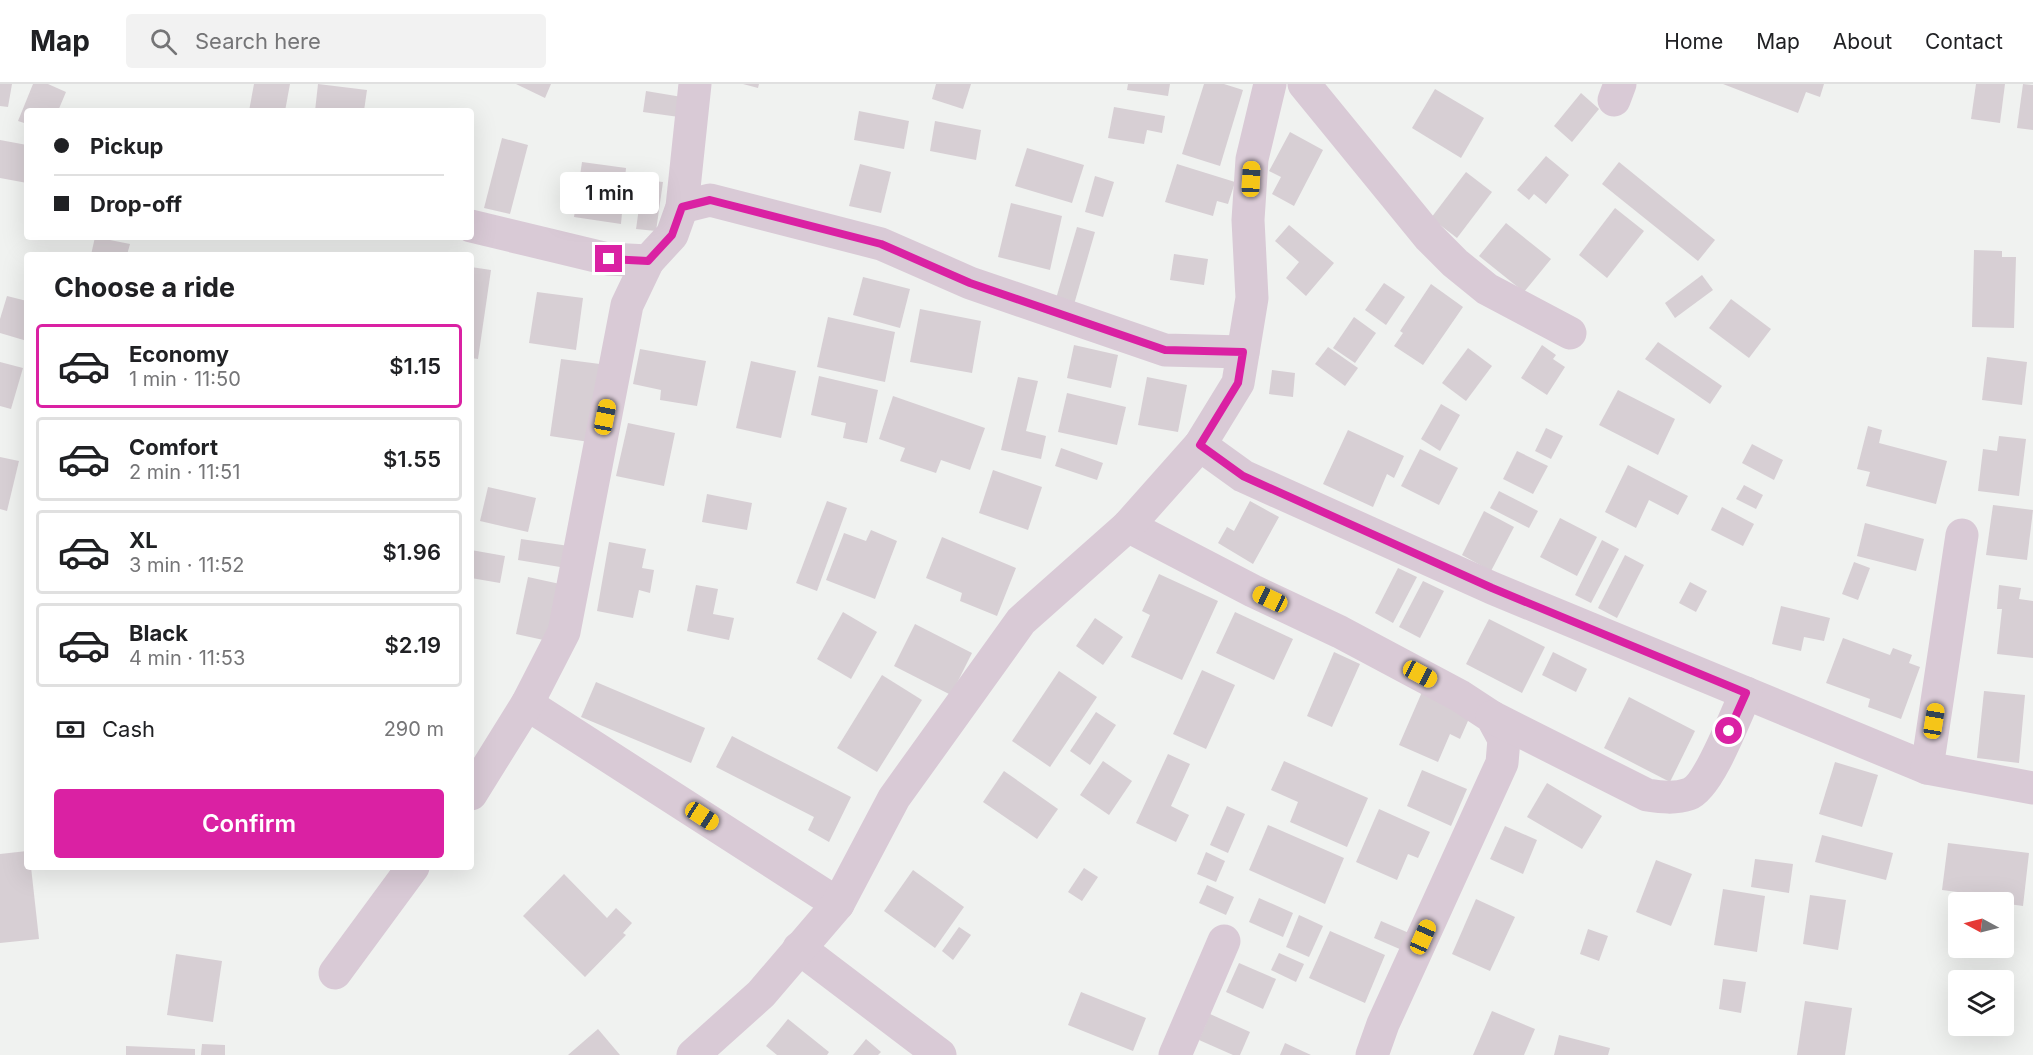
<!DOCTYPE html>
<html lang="en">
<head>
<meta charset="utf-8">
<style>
	body { margin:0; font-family:Inter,sans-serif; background:#f2f2f2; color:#202124; height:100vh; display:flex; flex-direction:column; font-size:22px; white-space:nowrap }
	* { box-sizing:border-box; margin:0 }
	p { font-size:20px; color:#757577 }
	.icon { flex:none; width:33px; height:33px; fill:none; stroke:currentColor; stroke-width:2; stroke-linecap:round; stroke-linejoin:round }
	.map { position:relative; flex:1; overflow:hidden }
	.side { position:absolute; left:24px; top:168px; width:450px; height:618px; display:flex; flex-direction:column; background:#fff; border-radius:6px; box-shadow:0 6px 24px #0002 }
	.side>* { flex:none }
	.top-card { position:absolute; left:24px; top:24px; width:450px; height:132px; border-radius:6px; box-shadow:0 6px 24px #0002; display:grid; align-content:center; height:132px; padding:0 30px; background:#fff }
	.needle { width:39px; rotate:277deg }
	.buttons { position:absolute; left:1948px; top:808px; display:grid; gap:12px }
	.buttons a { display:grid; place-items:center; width:66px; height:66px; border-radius:6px; background:#fff; box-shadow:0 6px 24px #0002; font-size:30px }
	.end { position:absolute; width:27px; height:27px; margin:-14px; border:8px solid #da21a3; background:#fff; box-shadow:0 0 0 3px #fff }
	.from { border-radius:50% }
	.bubble { position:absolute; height:42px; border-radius:6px; background:#fff; box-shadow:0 6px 24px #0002; font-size:20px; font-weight:600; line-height:42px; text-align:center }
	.car { position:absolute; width:18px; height:36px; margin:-18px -9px; border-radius:8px; box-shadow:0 0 4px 2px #0007; background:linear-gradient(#f5c518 24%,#345 0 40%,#f5c518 0 76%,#345 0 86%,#f5c518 0) }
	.top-card b { display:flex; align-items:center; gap:21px; height:57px; font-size:22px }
	.top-card b+b { border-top:2px solid #e0e0e0 }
	.top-card i { width:15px; height:15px; background:#202124 }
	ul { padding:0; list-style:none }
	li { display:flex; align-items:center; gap:18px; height:84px; margin:0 12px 9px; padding:0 18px; border:3px solid #e0e0e0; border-radius:6px }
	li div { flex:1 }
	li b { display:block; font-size:22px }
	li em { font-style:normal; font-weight:600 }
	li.selected { border-color:#da21a3 }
	li>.icon { width:54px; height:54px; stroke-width:1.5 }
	h2 { padding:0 30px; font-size:27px; line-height:72px }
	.pay { display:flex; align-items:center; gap:15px; height:66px; padding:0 30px; font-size:22px }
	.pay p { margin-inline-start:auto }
	.button { display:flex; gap:12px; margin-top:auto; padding:12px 30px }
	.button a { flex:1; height:69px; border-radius:6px; background:#da21a3; color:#fff; font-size:24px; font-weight:600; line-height:69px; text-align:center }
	header { display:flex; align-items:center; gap:36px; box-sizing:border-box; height:84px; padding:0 30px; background:#fff; border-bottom:2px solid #e0e0e0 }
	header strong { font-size:28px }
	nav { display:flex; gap:33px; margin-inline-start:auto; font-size:21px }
	.search { width:420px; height:54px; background:#f2f2f2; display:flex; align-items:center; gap:15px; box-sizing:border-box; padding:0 21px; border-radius:6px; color:#757577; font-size:22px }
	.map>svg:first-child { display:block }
	.building { fill:#d7cfd4 }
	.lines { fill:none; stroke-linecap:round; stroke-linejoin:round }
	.street { stroke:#d9cad6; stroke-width:33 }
	.route { stroke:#da21a3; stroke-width:8 }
</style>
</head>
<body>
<header>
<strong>Map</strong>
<div class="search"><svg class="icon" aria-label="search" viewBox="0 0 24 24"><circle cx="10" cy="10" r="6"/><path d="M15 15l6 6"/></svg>Search here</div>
<nav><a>Home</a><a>Map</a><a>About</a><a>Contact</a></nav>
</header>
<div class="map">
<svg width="2033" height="971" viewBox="0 0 2033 971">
	<rect width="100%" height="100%" fill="#f0f2f0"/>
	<g class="building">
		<polygon points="0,0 12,0 8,23 0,22"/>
		<polygon points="33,0 48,0 66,8 58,27 27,27 27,40 18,37"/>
		<polygon points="254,0 290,0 285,27 249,27"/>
		<polygon points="318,0 367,6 364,27 315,27"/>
		<polygon points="516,0 551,0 545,14"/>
		<polygon points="743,0 759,0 758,4"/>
		<polygon points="936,0 971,0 963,25 932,15"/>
		<polygon points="1128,0 1170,0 1168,12 1127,6"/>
		<polygon points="1204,0 1224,0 1243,6 1220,82 1182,70"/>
		<polygon points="1723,0 1824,0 1820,13 1806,8 1798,29"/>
		<polygon points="1976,0 2005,0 2000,39 1971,35"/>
		<polygon points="2023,0 2033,1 2033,46 2017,44"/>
		<polygon points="1435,5 1484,34 1461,74 1412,44"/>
		<polygon points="646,7 682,13 679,33 643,28"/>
		<polygon points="1581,9 1599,25 1572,58 1554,42"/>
		<polygon points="1114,23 1165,32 1162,49 1147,46 1144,60 1108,54"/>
		<polygon points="859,27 909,37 904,65 854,56"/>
		<polygon points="935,37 981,46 976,76 930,67"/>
		<polygon points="1290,48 1323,66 1294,122 1272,110 1281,93 1269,87"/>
		<polygon points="502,54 528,61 510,130 484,124"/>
		<polygon points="0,56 27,61 27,99 0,94"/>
		<polygon points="1027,64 1084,81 1072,119 1015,102"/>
		<polygon points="1546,72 1569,91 1546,120 1534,110 1529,116 1517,106"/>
		<polygon points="582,78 626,84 621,140 574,133"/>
		<polygon points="1619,78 1715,156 1698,177 1602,100"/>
		<polygon points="860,80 891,88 881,129 849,122"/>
		<polygon points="1177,80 1235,98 1228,120 1217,117 1213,132 1165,118"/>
		<polygon points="1466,88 1492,108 1457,154 1431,134"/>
		<polygon points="1095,92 1114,98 1103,133 1085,128"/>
		<polygon points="643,96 663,98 656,147 636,145"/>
		<polygon points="1011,119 1062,132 1050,186 998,173"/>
		<polygon points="1615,124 1644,147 1607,194 1579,171"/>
		<polygon points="1506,139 1551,175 1524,208 1479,172"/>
		<polygon points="1289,141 1334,179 1306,212 1286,194 1299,178 1275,157"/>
		<polygon points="1077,143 1095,148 1073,224 1055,218"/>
		<polygon points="95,153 130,160 127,171 91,171"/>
		<polygon points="1974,166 2002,167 2002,173 2016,173 2014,244 1972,243"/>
		<polygon points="1174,170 1208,175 1204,201 1170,196"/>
		<polygon points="471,183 491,186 478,275 471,274"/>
		<polygon points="1702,191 1713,206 1675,234 1665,219"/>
		<polygon points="863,193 910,205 900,244 853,231"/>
		<polygon points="1384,199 1405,213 1386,241 1365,226"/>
		<polygon points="1431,200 1463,223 1423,281 1394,262 1403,249 1400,247"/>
		<polygon points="537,208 583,214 576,266 529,259"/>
		<polygon points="7,212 27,217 27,257 0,249 0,235"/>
		<polygon points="1731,215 1771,245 1749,274 1709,244"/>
		<polygon points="920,225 981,237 972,289 910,278"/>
		<polygon points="828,233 895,248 885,298 817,283"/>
		<polygon points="1354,233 1376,249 1355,279 1333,264"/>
		<polygon points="1658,258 1722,302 1710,320 1645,275"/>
		<polygon points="1074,261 1118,271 1111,304 1067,294"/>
		<polygon points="1542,261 1556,271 1553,275 1565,283 1547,311 1521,294"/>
		<polygon points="1328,263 1358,284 1345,302 1315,280"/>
		<polygon points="1468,264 1492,282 1466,317 1442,299"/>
		<polygon points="640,265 706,277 697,322 660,316 661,306 633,300"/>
		<polygon points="1987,273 2027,278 2022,321 1982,316"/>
		<polygon points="561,275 600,280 589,358 550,352"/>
		<polygon points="751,277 796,287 781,354 736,344"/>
		<polygon points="0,278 23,284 11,325 0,322"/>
		<polygon points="1272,286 1295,289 1293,313 1269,310"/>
		<polygon points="819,292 878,306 867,359 843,354 846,339 811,331"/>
		<polygon points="1018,293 1038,297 1026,347 1046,352 1041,375 1001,366"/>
		<polygon points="1147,293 1187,301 1178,348 1138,341"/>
		<polygon points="1618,306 1675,335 1658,371 1599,341"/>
		<polygon points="1067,309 1126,323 1117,361 1058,348"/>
		<polygon points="893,312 985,344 970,386 941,376 936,389 900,377 905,364 879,355"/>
		<polygon points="1441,320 1460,331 1440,367 1421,355"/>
		<polygon points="628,339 675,349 664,402 616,392"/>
		<polygon points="1868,342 1882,346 1879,359 1947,377 1936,420 1866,402 1870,388 1857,385"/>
		<polygon points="1546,344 1563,352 1551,375 1535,367"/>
		<polygon points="1348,346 1404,372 1394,394 1387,390 1373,423 1323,400"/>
		<polygon points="1999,352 2026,355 2019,412 1978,407 1983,365 1997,367"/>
		<polygon points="1752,360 1783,376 1774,396 1742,379"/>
		<polygon points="1061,364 1103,379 1097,396 1055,382"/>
		<polygon points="1420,365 1458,384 1439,421 1401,402"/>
		<polygon points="1517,367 1548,382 1533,410 1503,395"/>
		<polygon points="0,373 19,377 7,427 0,425"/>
		<polygon points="1628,381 1688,412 1678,431 1649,416 1636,444 1605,428"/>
		<polygon points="993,386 1042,403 1028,446 979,429"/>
		<polygon points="1744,401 1763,411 1756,425 1736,415"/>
		<polygon points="488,403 536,414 528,448 480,437"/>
		<polygon points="1499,407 1538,427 1529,444 1490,424"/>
		<polygon points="707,410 752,419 747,446 702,438"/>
		<polygon points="827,417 847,424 817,507 796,499"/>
		<polygon points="1250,417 1279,433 1253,480 1218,459 1227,443 1234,447"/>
		<polygon points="1993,421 2033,426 2027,476 1986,471"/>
		<polygon points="1722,423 1754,440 1743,462 1711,446"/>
		<polygon points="1484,427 1514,443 1491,487 1462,471"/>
		<polygon points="1560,434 1597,453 1577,492 1540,473"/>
		<polygon points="1865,439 1924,455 1916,487 1857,472"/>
		<polygon points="871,446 897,457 875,515 826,496 844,449 866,457"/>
		<polygon points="942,453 1016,484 997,532 960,517 962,509 926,494"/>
		<polygon points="521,455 569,462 566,484 518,476"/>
		<polygon points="1602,456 1619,465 1591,519 1575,511"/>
		<polygon points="609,458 646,465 642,484 654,486 650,509 639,506 633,534 597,527"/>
		<polygon points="471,466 505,472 500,499 471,494"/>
		<polygon points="1625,471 1644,481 1617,534 1598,524"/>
		<polygon points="1854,478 1870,484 1858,516 1842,510"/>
		<polygon points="1398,484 1417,493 1393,539 1375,529"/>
		<polygon points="1159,490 1218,517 1182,596 1131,573 1150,531 1142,527"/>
		<polygon points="528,493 560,500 548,557 516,550"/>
		<polygon points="1423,497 1444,507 1420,554 1399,543"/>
		<polygon points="1690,498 1707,507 1696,528 1679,519"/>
		<polygon points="696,501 718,505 713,530 734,534 729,556 687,547"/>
		<polygon points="1999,501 2021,504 2019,515 2033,517 2033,574 1997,570 2002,525 1997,525"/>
		<polygon points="1781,522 1830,534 1824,557 1804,553 1801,567 1772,560"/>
		<polygon points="843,528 877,548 851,595 817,575"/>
		<polygon points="1235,528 1293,555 1274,596 1216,569"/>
		<polygon points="1095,534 1123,553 1103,581 1076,562"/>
		<polygon points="1489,535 1545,563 1522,609 1466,580"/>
		<polygon points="915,540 972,569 951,611 894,582"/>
		<polygon points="1843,554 1890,571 1893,564 1912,571 1909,579 1920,583 1901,635 1868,623 1870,615 1826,599"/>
		<polygon points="1334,568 1360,580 1332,643 1307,632"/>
		<polygon points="1553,568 1587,585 1576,608 1542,591"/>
		<polygon points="1202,586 1235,601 1206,665 1173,650"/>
		<polygon points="1059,587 1097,613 1050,683 1012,657"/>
		<polygon points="882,591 922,616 877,688 837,664"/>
		<polygon points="596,598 705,644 691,679 581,633"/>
		<polygon points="1984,607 2025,611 2019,679 1977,674"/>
		<polygon points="1422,608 1471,630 1460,655 1450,650 1438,678 1399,661"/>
		<polygon points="1629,613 1695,647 1670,698 1604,664"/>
		<polygon points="1096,628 1116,641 1090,681 1070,667"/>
		<polygon points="732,652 851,713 829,758 808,746 814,733 716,683"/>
		<polygon points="1168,670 1190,680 1171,722 1189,731 1176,758 1136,739"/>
		<polygon points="1103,677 1132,697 1109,731 1080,711"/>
		<polygon points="1284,677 1368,714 1347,763 1290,738 1298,718 1271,706"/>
		<polygon points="1835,678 1878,691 1862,743 1819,730"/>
		<polygon points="1422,686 1467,705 1451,742 1407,722"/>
		<polygon points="1004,687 1058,725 1037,755 983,718"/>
		<polygon points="1547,699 1602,732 1582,765 1527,733"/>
		<polygon points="1227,722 1245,730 1228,769 1210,761"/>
		<polygon points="1379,725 1430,748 1418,774 1408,770 1397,796 1356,778"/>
		<polygon points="1268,741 1344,774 1325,820 1249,786"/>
		<polygon points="1505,742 1537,756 1523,790 1490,775"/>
		<polygon points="1822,751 1893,769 1886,796 1815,778"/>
		<polygon points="1948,759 2029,769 2023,822 1987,817 1988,812 1942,806"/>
		<polygon points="27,767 27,783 31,783 39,855 0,859 0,770"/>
		<polygon points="1206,768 1225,777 1216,798 1197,790"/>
		<polygon points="1755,775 1793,780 1789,809 1751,803"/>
		<polygon points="1656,776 1692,790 1671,842 1636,828"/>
		<polygon points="1084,784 1098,793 1082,817 1068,808"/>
		<polygon points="913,786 964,823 935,864 884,827"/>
		<polygon points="564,790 607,834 616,824 632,839 623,849 626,851 585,893 523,832"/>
		<polygon points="1207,801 1234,813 1226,831 1199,819"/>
		<polygon points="1723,805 1765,812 1757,868 1714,861"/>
		<polygon points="1810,811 1846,816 1838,866 1803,860"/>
		<polygon points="1259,814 1293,829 1283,853 1249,838"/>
		<polygon points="1476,815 1515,833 1490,887 1452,870"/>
		<polygon points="1299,831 1323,842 1309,873 1286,863"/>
		<polygon points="1381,837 1416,852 1409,869 1374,854"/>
		<polygon points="959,843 971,851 953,876 942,867"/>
		<polygon points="1588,845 1608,852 1599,877 1580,870"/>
		<polygon points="1330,847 1385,871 1365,919 1309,894"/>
		<polygon points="1279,869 1304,880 1296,898 1271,886"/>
		<polygon points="176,870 222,877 213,938 167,931"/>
		<polygon points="1239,879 1276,895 1263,925 1226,908"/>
		<polygon points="1723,895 1746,898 1741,929 1719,925"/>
		<polygon points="1081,908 1146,934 1133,967 1068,941"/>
		<polygon points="1805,917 1852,924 1845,971 1797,971"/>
		<polygon points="1492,927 1535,945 1524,971 1473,971"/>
		<polygon points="1210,930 1250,948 1240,971 1233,971 1199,956"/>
		<polygon points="788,935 829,968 827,971 777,971 766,962"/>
		<polygon points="598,945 620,971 568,971"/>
		<polygon points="1559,951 1610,964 1608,971 1554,971"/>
		<polygon points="866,955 881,968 878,971 853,971"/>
		<polygon points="1285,959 1311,971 1280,971"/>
		<polygon points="202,960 225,961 225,971 201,971"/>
		<polygon points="126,962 195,965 195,971 126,971"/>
	</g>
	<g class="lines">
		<g class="street">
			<polyline points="1304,0 1429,153 1455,179 1487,205 1570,249"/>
			<polyline points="1614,16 1620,0"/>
			<polyline points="682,123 710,116 881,160 970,199 1165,266 1243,268"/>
			<polyline points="471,142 608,175 648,177 672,151 682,123 695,0"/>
			<polyline points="1200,361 1243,392 1492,504 1927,684 1962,451"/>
			<polyline points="1128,442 1253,507 1340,548 1460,612 1492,633 1504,655 1502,679 1383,940 1372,971"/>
			<polyline points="527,620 838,820"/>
			<path d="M1492,633l155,78c14,2 28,4 42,-1 20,-7 47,-80 57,-101"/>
			<polyline points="1927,684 2033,704"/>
			<polyline points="471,710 527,620 564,548 627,221 648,177"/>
			<polyline points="799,864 940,971"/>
			<polyline points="335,889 413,783"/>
			<polyline points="693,971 761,910 838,820 894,714 1021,537 1128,442 1200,361 1238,299 1252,214 1248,136 1252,75 1270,0"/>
			<polyline points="1175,971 1224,857"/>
		</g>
	</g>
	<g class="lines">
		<polyline class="route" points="609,175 648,177 672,151 682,123 710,116 881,160 970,199 1165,266 1243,268 1238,299 1200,361 1243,392 1492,504 1746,609 1729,647"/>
	</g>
</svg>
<div class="buttons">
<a><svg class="needle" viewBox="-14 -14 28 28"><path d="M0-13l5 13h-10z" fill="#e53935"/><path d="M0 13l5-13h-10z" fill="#757577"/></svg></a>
<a><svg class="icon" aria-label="layers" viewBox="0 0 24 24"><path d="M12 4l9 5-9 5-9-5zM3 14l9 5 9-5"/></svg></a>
</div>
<i class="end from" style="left:1729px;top:647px"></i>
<i class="end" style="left:609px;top:175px"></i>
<div class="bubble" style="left:560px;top:88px;width:99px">1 min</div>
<i class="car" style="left:1251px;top:95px;rotate:3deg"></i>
<i class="car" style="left:605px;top:333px;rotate:11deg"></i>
<i class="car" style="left:1270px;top:515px;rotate:295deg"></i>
<i class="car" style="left:1420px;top:590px;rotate:118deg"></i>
<i class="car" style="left:1934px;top:637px;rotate:9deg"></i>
<i class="car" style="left:702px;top:732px;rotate:123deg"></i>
<i class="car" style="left:1423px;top:853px;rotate:24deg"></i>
<div class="top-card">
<b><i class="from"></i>Pickup</b>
<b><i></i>Drop-off</b>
</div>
<section class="side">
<h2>Choose a ride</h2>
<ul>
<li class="selected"><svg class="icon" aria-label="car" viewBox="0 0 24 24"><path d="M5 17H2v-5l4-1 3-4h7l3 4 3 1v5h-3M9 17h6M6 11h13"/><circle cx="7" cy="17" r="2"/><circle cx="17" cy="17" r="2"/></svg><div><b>Economy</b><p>1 min · 11:50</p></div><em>$1.15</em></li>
<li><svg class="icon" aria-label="car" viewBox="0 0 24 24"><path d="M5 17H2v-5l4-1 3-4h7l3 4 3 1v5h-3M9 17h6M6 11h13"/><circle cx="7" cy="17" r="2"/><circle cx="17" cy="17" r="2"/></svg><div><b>Comfort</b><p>2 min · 11:51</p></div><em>$1.55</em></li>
<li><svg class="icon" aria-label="car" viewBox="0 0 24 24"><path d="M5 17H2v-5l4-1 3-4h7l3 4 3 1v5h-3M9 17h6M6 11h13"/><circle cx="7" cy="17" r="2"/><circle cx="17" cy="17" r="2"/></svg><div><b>XL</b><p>3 min · 11:52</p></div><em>$1.96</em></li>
<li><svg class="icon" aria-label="car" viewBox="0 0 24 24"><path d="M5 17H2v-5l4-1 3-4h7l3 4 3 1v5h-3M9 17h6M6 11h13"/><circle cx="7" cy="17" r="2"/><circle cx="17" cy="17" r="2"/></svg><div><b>Black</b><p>4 min · 11:53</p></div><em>$2.19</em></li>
</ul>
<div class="pay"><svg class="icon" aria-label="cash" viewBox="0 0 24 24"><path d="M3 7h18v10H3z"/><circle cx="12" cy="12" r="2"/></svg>Cash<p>290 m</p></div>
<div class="button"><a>Confirm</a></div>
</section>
</div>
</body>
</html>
